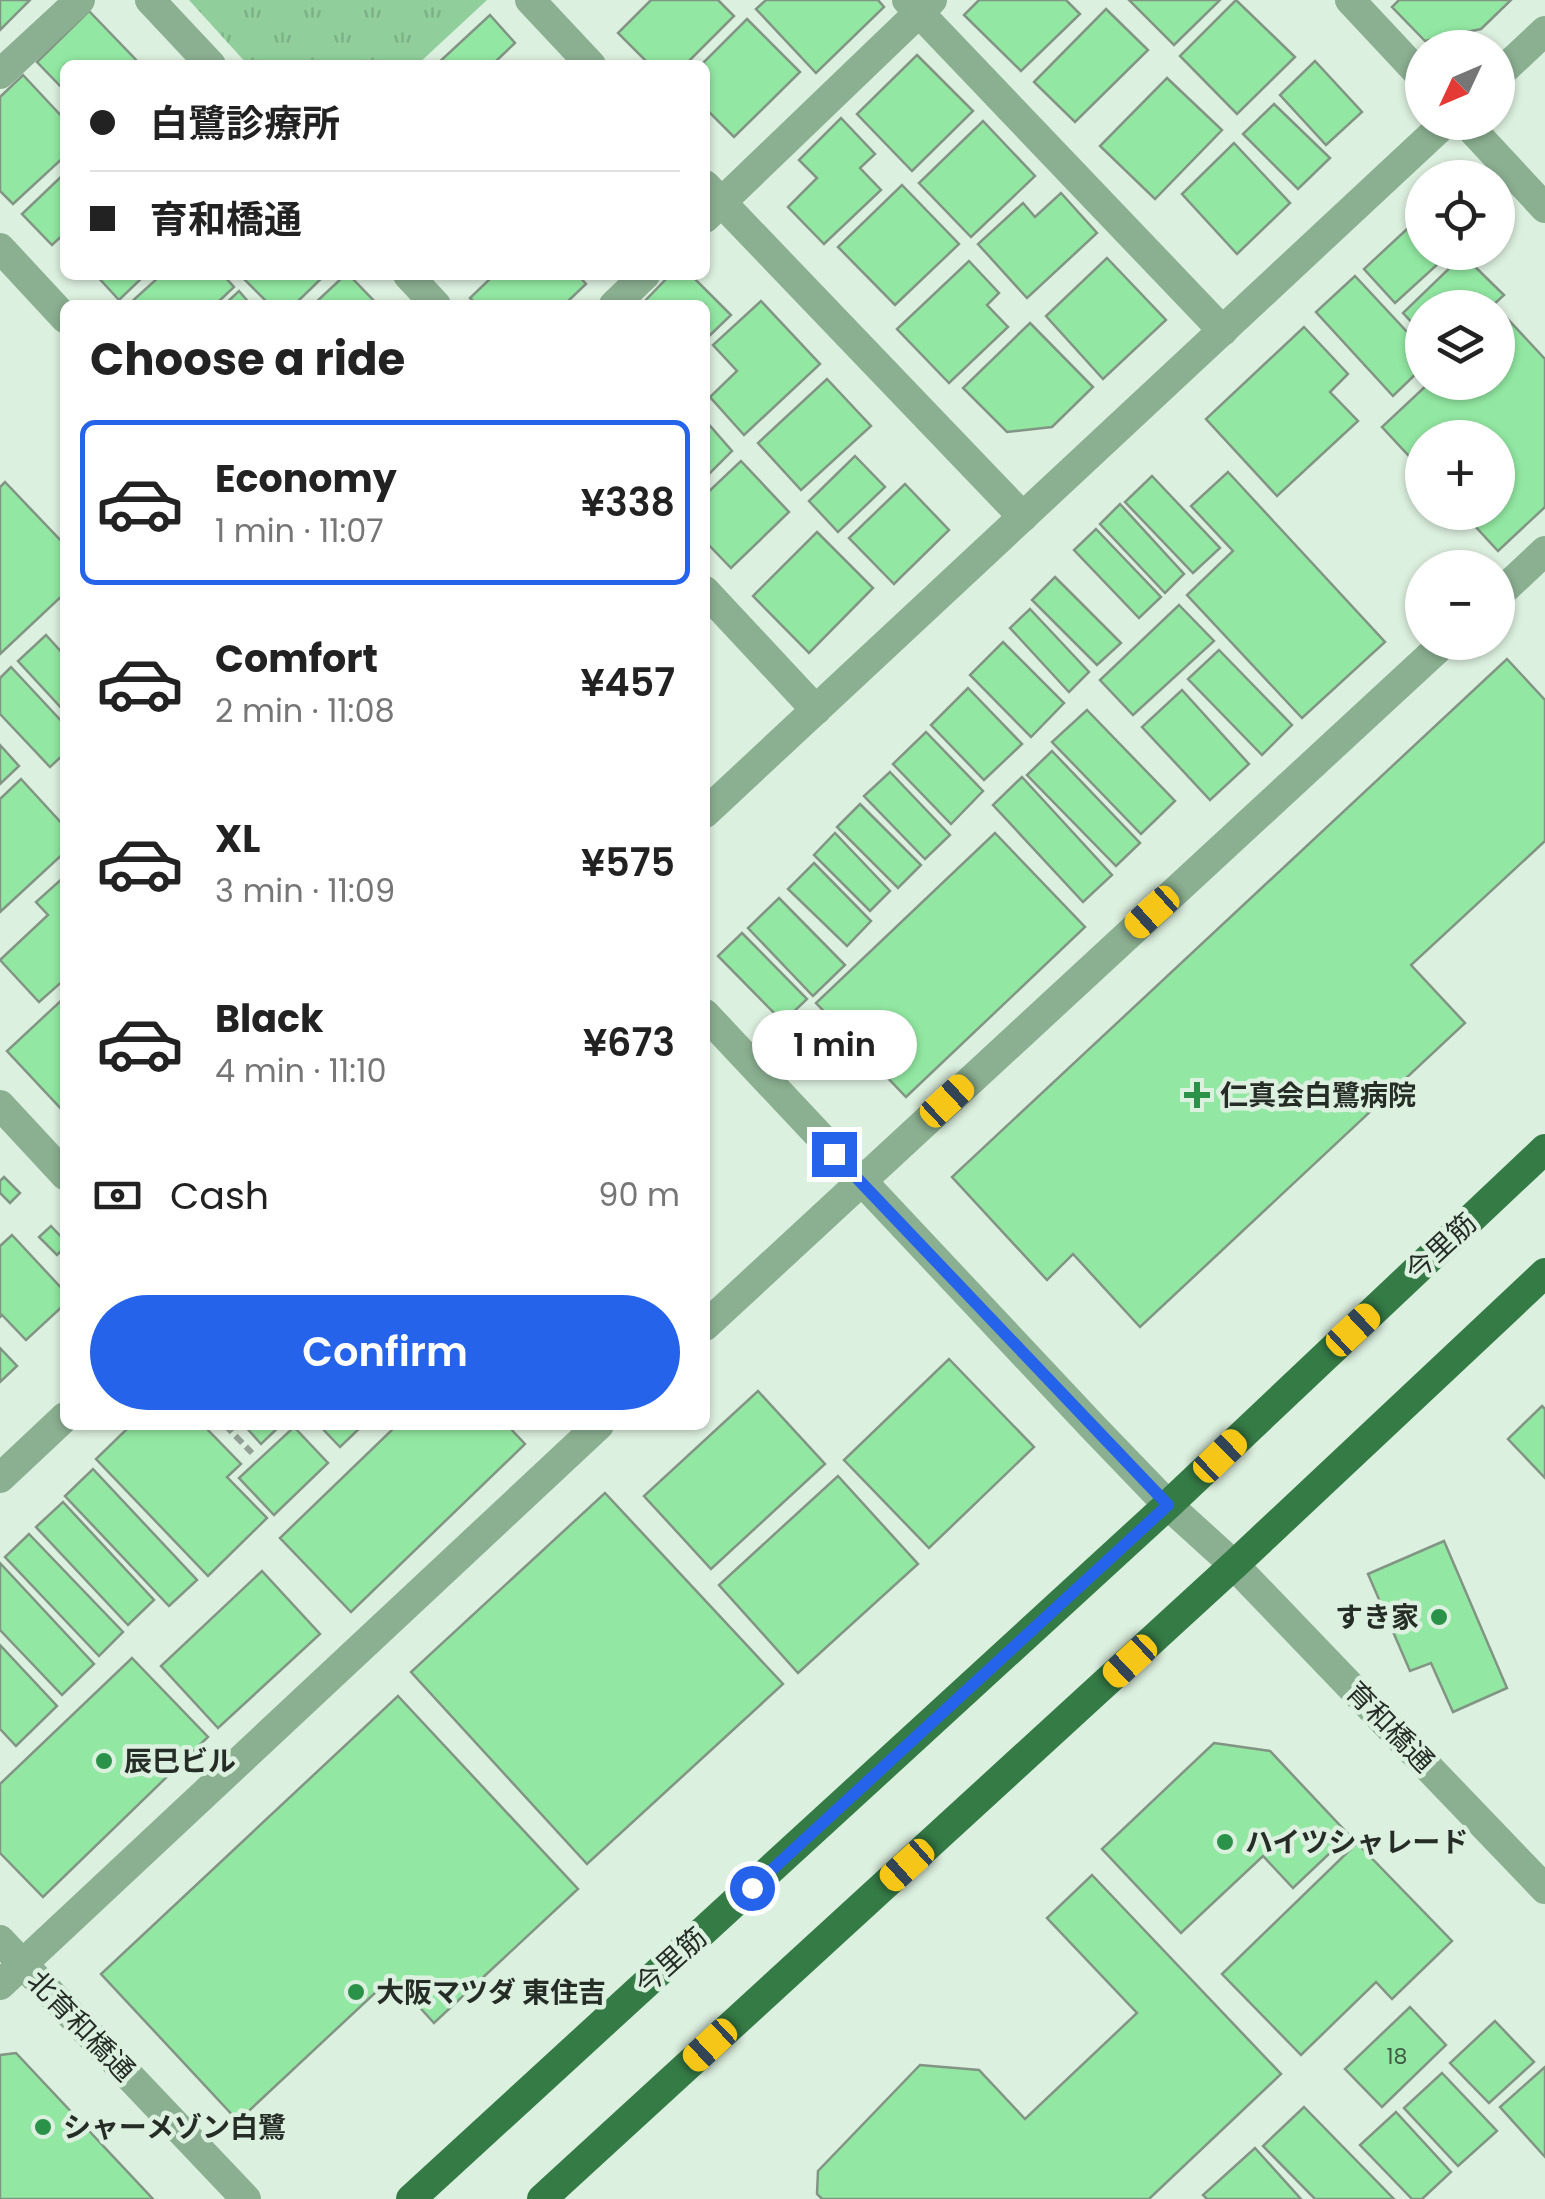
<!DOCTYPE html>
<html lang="en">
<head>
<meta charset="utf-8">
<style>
	body { margin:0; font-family:Poppins,"Noto Sans JP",sans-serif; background:#f6f6f6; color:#222; height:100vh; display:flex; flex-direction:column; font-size:38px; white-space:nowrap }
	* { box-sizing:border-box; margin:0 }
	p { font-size:32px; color:#767676 }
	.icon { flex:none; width:55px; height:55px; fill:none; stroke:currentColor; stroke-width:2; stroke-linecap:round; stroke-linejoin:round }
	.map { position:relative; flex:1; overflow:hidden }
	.panel { position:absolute; left:60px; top:300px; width:650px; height:1130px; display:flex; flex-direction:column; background:#fff; border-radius:15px; box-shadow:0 2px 8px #0004 }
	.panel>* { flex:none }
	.top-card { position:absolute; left:60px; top:60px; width:650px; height:220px; border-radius:15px; box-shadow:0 2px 8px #0004; display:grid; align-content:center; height:220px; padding:0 30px; background:#fff }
	.needle { width:65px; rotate:226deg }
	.fabs { position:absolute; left:1405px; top:30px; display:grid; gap:20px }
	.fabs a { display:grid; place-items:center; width:110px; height:110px; border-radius:50%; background:#fff; box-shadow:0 2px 8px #0004; font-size:50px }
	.end { position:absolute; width:45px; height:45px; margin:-22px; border:12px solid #2563eb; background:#fff; box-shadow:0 0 0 5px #fff }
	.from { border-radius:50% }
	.bubble { position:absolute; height:70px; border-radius:35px; background:#fff; box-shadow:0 2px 8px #0004; font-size:32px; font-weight:600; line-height:70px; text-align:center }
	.car { position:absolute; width:30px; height:60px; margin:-30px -15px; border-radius:12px; box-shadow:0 0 8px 2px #0007; background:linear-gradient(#f5c518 24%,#345 0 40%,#f5c518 0 76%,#345 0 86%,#f5c518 0) }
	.top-card b { display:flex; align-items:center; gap:35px; height:95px; font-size:38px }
	.top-card b+b { border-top:2px solid #e0e0e0 }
	.top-card i { width:25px; height:25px; background:#222 }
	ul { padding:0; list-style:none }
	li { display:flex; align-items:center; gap:30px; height:165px; margin:0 20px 15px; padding:0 10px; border:5px solid transparent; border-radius:15px }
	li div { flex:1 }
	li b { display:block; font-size:38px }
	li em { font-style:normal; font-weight:600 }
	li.current { border-color:#2563eb }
	li>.icon { width:90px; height:90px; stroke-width:1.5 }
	h2 { padding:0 30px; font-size:45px; line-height:120px }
	.pay { display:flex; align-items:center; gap:25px; height:110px; padding:0 30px; font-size:38px }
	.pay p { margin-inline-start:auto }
	.action { display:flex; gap:20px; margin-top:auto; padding:20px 30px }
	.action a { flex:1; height:115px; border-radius:60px; background:#2563eb; color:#fff; font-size:40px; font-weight:600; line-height:115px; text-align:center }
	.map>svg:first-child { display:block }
	.park { fill:url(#park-tufts) }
	.building { fill:#92e8a2; stroke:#829484; stroke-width:2.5 }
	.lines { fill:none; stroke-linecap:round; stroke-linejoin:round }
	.path { stroke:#92a195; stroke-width:6; stroke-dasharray:10 5; stroke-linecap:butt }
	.minor { stroke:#8baf91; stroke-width:30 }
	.major { stroke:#357b46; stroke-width:30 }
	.route { stroke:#2563eb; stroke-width:12 }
	.poi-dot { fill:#2b9349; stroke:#dcf0df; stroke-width:4 }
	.labels { text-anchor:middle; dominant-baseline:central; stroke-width:9; stroke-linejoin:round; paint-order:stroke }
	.number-label { font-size:22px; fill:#415c46 }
	.poi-label { font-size:28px; font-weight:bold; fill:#262d27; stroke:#dcf0df; text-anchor:start }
	.street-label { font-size:28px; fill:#262d27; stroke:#dcf0df }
</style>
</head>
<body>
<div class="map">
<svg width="1545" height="2199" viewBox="0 0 1545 2199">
	<defs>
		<pattern id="park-tufts" width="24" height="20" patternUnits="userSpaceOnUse" patternTransform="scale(2.5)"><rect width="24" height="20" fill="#90cf9b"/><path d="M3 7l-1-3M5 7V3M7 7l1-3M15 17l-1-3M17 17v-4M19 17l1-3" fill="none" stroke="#7cb286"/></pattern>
	</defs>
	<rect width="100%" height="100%" fill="#dcf0df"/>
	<polygon class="park" points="189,0 487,0 417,65 248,65"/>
	<g class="building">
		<polygon points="0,0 30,0 0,30"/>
		<polygon points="651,0 718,0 734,16 685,65 650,65 618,33"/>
		<polygon points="766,0 878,0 884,7 816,73 756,9"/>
		<polygon points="979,0 1066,0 1080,14 1021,71 964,15"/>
		<polygon points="1129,0 1220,0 1174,45"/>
		<polygon points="1236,0 1295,57 1237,114 1180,56"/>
		<polygon points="1399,0 1511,0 1481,29 1425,41 1392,7"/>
		<polygon points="1106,9 1148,50 1075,122 1034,82"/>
		<polygon points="89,11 141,65 65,65 65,91 37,62"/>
		<polygon points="490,15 515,43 496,61 500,65 436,65"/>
		<polygon points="747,19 800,72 734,137 705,108 705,65 701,65"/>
		<polygon points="917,55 973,111 912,171 857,114"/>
		<polygon points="1315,61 1362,112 1326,145 1280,95"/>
		<polygon points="23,75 65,120 65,156 13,204 0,191 0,97"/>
		<polygon points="1167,78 1222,130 1155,199 1100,146"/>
		<polygon points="1274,104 1330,158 1298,189 1243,134"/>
		<polygon points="841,118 875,154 860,168 881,190 824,244 788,207 817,178 799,160"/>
		<polygon points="983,121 1035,176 971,237 919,183"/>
		<polygon points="1234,143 1290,203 1237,254 1182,194"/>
		<polygon points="65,173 65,233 52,245 22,214"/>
		<polygon points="902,185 959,244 895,305 838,247"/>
		<polygon points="1061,193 1097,233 1027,298 978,244 1023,203 1035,217"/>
		<polygon points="1420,217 1422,252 1451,252 1395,303 1364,269"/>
		<polygon points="1463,255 1504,295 1490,308 1422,308 1422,333 1403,313"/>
		<polygon points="1107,258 1166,320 1103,379 1046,316"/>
		<polygon points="969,261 999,293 987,305 1008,327 949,383 897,329"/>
		<polygon points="96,275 145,275 119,300"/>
		<polygon points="161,275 223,275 234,287 215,305 128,305"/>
		<polygon points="240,275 325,275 294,305 270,305"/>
		<polygon points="345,275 349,275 378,305 313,305"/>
		<polygon points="494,275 578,275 586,284 564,305 477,305 470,298"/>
		<polygon points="670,275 691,275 731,315 705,340 705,305 641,305"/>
		<polygon points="1355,276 1422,348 1422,368 1393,396 1316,312"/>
		<polygon points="239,291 251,305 224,305"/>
		<polygon points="761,301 820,364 744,435 710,397 737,371 713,345"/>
		<polygon points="1504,315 1545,359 1545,507 1498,551 1462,512 1498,512 1498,438 1422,438 1422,470 1382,427 1430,382 1498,382 1498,320"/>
		<polygon points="1030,323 1093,387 1052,427 1007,432 963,388"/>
		<polygon points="1304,327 1348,374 1330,392 1358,421 1277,496 1206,419"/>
		<polygon points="827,379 871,426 801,490 758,443"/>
		<polygon points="705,420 732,451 705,478"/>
		<polygon points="855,456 885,487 838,532 809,501"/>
		<polygon points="741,461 789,512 731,568 705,541 705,495"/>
		<polygon points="1228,472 1385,642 1302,718 1187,595 1233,551 1191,506"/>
		<polygon points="1152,476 1220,548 1193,573 1125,502"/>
		<polygon points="5,482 65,545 65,593 0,654 0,487"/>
		<polygon points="905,484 949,530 894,584 849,538"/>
		<polygon points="1120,504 1184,574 1165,593 1100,524"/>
		<polygon points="1096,529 1161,597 1139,618 1074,550"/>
		<polygon points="817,532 873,588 809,653 753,596"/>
		<polygon points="1055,577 1121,643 1097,665 1032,600"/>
		<polygon points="1179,605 1214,641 1133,715 1100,680"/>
		<polygon points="1030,609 1089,672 1069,692 1010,628"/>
		<polygon points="46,635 65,656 65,712 18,661"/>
		<polygon points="1003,642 1064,703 1031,737 970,675"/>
		<polygon points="1219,650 1292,725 1262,755 1188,679"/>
		<polygon points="1507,659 1545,700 1545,841 1411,965 1465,1023 1140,1327 1073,1254 1047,1280 952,1177"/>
		<polygon points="11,667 65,725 65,753 50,767 0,714 0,678"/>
		<polygon points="968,688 1022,744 984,780 931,725"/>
		<polygon points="1182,690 1249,764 1210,800 1142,727"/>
		<polygon points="1087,710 1175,801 1141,834 1052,742"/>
		<polygon points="926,732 983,791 951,824 893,764"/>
		<polygon points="0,745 19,766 0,784"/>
		<polygon points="1052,751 1140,843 1116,866 1027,775"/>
		<polygon points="890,772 950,835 925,859 864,796"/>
		<polygon points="1022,777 1112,875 1083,902 993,805"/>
		<polygon points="21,779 65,827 65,852 0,912 0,799"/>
		<polygon points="860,804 921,865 898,888 837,827"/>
		<polygon points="835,833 890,891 870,911 814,855"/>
		<polygon points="995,833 1085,927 906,1097 816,1003"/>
		<polygon points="814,863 871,921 847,946 788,889"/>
		<polygon points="65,876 65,979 39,1002 0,960 48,915 36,902"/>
		<polygon points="779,898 845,965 813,996 748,928"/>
		<polygon points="742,933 807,999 783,1022 718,956"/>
		<polygon points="65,997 65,1113 7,1051"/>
		<polygon points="4,1177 20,1193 10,1203 0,1193 0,1181"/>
		<polygon points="51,1226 65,1241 65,1247 57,1255 39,1237"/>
		<polygon points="12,1235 65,1292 65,1304 26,1340 2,1315 0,1317 0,1246"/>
		<polygon points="0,1348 17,1366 0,1382"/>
		<polygon points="949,1359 1034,1447 929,1548 844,1460"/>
		<polygon points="758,1391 825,1464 711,1569 644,1496"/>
		<polygon points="1542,1406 1545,1409 1545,1478 1508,1439"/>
		<polygon points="131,1425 203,1425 241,1464 227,1477 267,1518 208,1576 96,1459"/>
		<polygon points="244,1425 281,1425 261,1444"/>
		<polygon points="319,1425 363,1425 340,1447"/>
		<polygon points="397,1425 507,1425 525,1444 351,1612 280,1538"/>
		<polygon points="294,1427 328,1463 274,1515 239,1478"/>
		<polygon points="93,1469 197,1580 169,1606 65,1496"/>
		<polygon points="838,1476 918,1564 798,1673 719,1585"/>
		<polygon points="605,1493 783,1684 587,1864 411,1672"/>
		<polygon points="63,1502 154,1600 128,1625 36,1527"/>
		<polygon points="29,1534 123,1632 99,1656 5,1557"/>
		<polygon points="1444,1541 1507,1688 1453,1712 1431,1663 1410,1671 1368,1574"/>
		<polygon points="0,1563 94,1664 62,1695 0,1630"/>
		<polygon points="262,1571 320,1634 218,1728 161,1666"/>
		<polygon points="0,1645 57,1706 16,1746 0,1729"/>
		<polygon points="132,1658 208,1737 43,1897 0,1853 0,1784"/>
		<polygon points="398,1696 578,1889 434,2023 392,1977 238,2121 101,1974"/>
		<polygon points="1214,1743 1270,1751 1349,1835 1293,1888 1263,1856 1181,1933 1102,1849"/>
		<polygon points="1357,1843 1452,1941 1392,1999 1376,1982 1301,2055 1222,1974"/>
		<polygon points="1092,1875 1281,2074 1149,2199 822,2199 817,2194 818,2171 920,2065 979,2070 1025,2119 1137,2013 1047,1918"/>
		<polygon points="1410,2007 1446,2045 1382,2107 1345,2069"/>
		<polygon points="1495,2021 1534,2062 1489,2103 1450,2063"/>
		<polygon points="16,2053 153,2199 0,2199 0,2055"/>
		<polygon points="1545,2067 1545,2157 1500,2107"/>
		<polygon points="1442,2073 1497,2131 1458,2166 1404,2108"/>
		<polygon points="1304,2107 1394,2199 1315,2199 1263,2146"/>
		<polygon points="1396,2112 1451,2172 1422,2199 1412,2199 1360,2145"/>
		<polygon points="1255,2148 1301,2199 1207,2199 1203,2195"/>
	</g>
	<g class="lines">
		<polyline class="path" points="225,1425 252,1453"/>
		<g class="minor">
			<polyline points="150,0 211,65"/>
			<polyline points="530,0 591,65"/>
			<polyline points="907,0 1223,331"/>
			<polyline points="1350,0 1422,77"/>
			<polyline points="0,74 80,0"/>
			<polyline points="1498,75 1545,31"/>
			<polyline points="1465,122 1545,208"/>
			<polyline points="705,185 1023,517"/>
			<polyline points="705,218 932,0"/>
			<polyline points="0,248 65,318"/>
			<polyline points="408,275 436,305"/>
			<polyline points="614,305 645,275"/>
			<polyline points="705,591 816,710"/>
			<polyline points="1498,595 1545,551"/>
			<polyline points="705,813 1446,122"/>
			<polyline points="705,1014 1092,1426 1168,1505 1234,1565 1545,1889"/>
			<polyline points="0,1105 65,1175"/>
			<polyline points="705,1326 1445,642"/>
			<polyline points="0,1478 65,1417"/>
			<polyline points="0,1940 246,2199"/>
			<polyline points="0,1985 599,1425"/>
		</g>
		<g class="major">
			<polyline points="411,2199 1168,1505 1545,1149"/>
			<polyline points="542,2199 1234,1565 1545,1273"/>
		</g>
	</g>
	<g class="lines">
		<polyline class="route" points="752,1888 1168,1505 834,1154"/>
	</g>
	<g class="poi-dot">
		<path d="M1192 1080h10v10h10v10h-10v10h-10v-10h-10v-10h10z"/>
		<circle cx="1439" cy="1617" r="10"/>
		<circle cx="104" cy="1761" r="10"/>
		<circle cx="1225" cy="1842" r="10"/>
		<circle cx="356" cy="1992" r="10"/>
		<circle cx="43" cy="2127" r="10"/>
	</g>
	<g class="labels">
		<g class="number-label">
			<text x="1397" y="2056">18</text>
		</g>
		<g class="poi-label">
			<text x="1220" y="1095">仁真会白鷺病院</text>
			<text x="1419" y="1617" text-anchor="end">すき家</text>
			<text x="124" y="1761">辰巳ビル</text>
			<text x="1245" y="1842">ハイツシャレード</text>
			<text x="376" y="1992">大阪マツダ 東住吉</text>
			<text x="63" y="2127">シャーメゾン白鷺</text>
		</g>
		<g class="street-label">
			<text transform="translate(1441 1247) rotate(-43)">今里筋</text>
			<text transform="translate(1390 1727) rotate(46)">育和橋通</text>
			<text transform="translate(671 1961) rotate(-42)">今里筋</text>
			<text transform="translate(81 2026) rotate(46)">北育和橋通</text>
		</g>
	</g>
</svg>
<div class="fabs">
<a><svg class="needle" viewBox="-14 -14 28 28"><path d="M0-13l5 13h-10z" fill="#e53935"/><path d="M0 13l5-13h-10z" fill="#767676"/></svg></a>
<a><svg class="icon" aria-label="locate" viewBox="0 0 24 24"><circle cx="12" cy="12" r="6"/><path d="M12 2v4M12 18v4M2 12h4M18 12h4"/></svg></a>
<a><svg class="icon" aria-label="layers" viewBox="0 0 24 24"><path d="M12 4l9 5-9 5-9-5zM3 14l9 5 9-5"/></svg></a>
<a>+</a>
<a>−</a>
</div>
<i class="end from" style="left:752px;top:1888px"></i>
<i class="end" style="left:834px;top:1154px"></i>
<div class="bubble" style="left:752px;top:1010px;width:165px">1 min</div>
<i class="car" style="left:1152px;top:912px;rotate:228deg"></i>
<i class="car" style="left:947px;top:1101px;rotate:47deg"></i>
<i class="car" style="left:1353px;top:1330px;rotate:47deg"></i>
<i class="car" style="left:1220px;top:1456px;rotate:46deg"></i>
<i class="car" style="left:1130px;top:1661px;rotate:227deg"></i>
<i class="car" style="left:907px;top:1865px;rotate:228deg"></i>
<i class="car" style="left:710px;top:2045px;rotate:227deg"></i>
<div class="top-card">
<b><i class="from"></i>白鷺診療所</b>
<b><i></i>育和橋通</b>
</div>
<section class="panel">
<h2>Choose a ride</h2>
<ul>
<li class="current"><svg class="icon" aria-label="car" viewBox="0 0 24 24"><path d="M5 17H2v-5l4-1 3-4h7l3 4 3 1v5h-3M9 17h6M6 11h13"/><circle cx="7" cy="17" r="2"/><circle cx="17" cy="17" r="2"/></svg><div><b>Economy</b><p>1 min · 11:07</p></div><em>¥338</em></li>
<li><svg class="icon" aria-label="car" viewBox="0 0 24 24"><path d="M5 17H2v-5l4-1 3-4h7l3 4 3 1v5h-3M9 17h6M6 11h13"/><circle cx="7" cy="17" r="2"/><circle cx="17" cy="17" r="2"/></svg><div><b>Comfort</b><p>2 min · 11:08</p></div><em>¥457</em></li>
<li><svg class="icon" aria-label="car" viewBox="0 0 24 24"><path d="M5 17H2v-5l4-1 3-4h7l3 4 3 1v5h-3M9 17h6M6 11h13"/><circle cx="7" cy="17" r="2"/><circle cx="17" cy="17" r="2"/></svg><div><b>XL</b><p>3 min · 11:09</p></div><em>¥575</em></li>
<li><svg class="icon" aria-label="car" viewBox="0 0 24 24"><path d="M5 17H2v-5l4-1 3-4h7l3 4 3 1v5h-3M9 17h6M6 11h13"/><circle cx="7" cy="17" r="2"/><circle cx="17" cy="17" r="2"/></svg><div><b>Black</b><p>4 min · 11:10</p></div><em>¥673</em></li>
</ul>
<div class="pay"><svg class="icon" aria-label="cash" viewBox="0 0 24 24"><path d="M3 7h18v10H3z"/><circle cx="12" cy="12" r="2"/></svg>Cash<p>90 m</p></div>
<div class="action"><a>Confirm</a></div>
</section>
</div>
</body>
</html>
